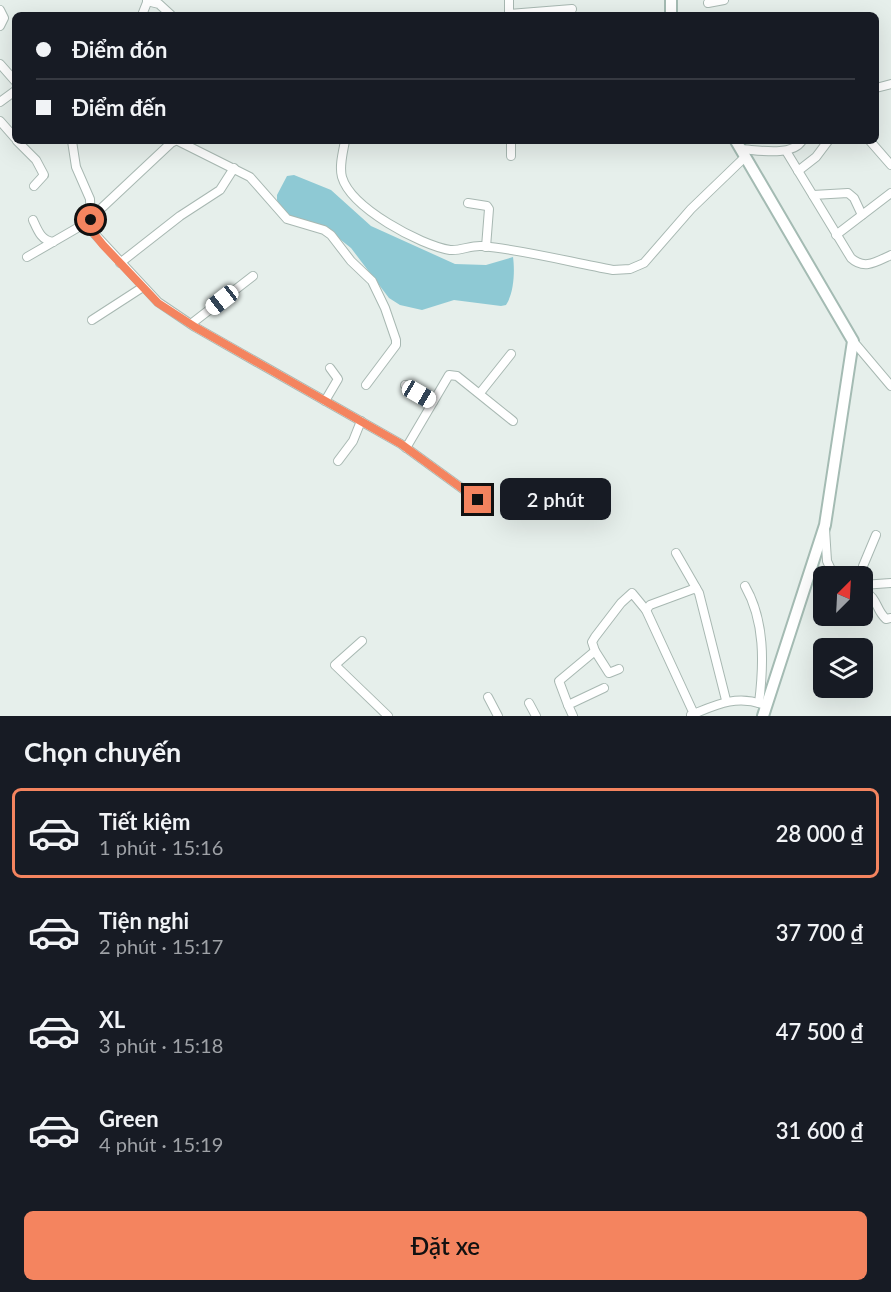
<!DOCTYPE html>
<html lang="vi">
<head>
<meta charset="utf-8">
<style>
	body { margin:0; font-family:Lato,sans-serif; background:#242831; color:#f1f3f6; height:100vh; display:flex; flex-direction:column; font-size:22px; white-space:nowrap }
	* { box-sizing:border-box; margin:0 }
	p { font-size:20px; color:#9ea1a6 }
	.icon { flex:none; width:33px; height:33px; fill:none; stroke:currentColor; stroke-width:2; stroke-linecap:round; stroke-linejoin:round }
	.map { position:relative; height:716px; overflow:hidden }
	.panel { display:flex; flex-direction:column; background:#171b24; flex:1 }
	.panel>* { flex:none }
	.hud { position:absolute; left:12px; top:12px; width:867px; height:132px; border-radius:9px; box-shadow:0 6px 24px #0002; display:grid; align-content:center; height:132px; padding:0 24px; background:#171b24 }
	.needle { width:39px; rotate:24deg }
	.buttons { position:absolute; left:813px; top:566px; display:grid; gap:12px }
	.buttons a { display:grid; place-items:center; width:60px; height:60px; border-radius:9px; background:#171b24; box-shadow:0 6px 24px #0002; font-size:30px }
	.end { position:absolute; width:27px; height:27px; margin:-14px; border:8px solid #f4845f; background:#111; box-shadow:0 0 0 3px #111 }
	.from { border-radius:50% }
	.bubble { position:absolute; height:42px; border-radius:9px; background:#171b24; box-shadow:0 6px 24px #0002; font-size:20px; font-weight:600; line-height:42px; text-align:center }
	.car { position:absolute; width:18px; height:36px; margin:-18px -9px; border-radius:8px; box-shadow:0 0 4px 2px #0007; background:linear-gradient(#fff 24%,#345 0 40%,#fff 0 76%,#345 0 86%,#fff 0) }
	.hud b { display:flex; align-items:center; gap:21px; height:57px; font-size:22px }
	.hud b+b { border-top:2px solid #363941 }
	.hud i { width:15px; height:15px; background:#f1f3f6 }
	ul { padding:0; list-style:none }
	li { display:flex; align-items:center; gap:18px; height:90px; margin:0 12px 9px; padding:0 12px; border:3px solid transparent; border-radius:9px }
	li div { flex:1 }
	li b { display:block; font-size:22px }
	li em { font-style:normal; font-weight:600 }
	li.on { border-color:#f4845f }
	li>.icon { width:54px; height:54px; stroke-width:1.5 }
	h2 { padding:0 24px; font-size:27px; line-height:72px }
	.primary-button { display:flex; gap:12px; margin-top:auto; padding:12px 24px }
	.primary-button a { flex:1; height:69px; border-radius:9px; background:#f4845f; color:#111; font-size:24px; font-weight:600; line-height:69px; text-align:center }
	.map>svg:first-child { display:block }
	.water { fill:#8ec9d4 }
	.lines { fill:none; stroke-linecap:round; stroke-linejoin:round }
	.street-casing { stroke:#a8b8b2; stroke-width:10 }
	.secondary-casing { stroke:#a4bbb3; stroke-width:14 }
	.street { stroke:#fff; stroke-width:8 }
	.secondary { stroke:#fff; stroke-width:10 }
	.route { stroke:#f4845f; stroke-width:8 }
</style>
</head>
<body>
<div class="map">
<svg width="891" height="716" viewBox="0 0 891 716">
	<rect width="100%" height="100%" fill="#e6efeb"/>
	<path class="water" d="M294,175l37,15 40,36 84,38 31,1 27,-8c2,14 1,36 -7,48l-5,1 -47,-6 -32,10 -22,-5 -11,-7 -38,-50 -24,-19 -31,-8 -15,-13 -4,-8v-5l10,-19z"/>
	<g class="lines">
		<g class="street-casing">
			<g id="street">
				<polyline points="509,0 509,15"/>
				<polyline points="147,1 159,4 171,15"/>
				<polyline points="708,3 724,0"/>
				<polyline points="0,10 4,18 0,26"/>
				<polyline points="509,14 572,9"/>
				<polyline points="142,15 148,0"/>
				<polyline points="0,64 15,81"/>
				<polyline points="876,88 891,84"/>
				<polyline points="0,102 15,91"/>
				<polyline points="0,121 15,138"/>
				<polyline points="17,141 36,160 44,175 34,186"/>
				<polyline points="72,141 76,167 90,199 91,230 158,302 195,327 401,444 478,500"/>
				<polyline points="178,141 250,177 287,219 324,230 331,235 351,261 372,281 385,308 396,340 396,345 366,385"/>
				<path d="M345,141c-2,11 -6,25 -3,36 9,31 78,68 108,73 11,1 21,-5 32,-4 42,4 88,16 131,24l17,-1 14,-6 47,-54 54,-52"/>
				<polyline points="870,141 891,165"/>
				<path d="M741,149c17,1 50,8 61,-8"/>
				<path d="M786,151l65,107c13,12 25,4 40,-3"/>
				<polyline points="511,156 511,141"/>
				<polyline points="798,171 816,157 828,141"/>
				<polyline points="813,195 848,193 854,198 862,215"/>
				<polyline points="468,203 487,206 489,209 486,247"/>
				<polyline points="91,218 171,143 175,141"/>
				<path d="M33,220c5,11 8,20 20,22"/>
				<polyline points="836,235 891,193"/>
				<polyline points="27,257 91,220"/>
				<polyline points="120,263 180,216 220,190 234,168"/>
				<polyline points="92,320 143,287"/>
				<polyline points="191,324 253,276"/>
				<polyline points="853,341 891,386"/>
				<polyline points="405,385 433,402"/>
				<polyline points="480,393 511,354"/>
				<polyline points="325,401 338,379 330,368"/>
				<polyline points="406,448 449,375 457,376 513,421"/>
				<polyline points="338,461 353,441 361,421"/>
				<polyline points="825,529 827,561 834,576"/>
				<polyline points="676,553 699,593 726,700"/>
				<polyline points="862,576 863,566 876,535"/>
				<polyline points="862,585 891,583"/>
				<path d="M745,586c20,35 19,77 14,117"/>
				<path d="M862,589c17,10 13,20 24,30l5,-1"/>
				<polyline points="646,610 650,605 696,588"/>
				<polyline points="362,641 335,665 388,716"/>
				<polyline points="595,651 592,642 595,637 621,603 632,593 646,610 694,714"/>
				<polyline points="488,697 498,716"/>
				<polyline points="529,703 536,716"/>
				<polyline points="568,705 559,681 595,651 609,673 619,669"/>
				<path d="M691,715c25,-10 44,-20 71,-11"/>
				<polyline points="573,716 568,705 604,688"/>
			</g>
		</g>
		<g class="secondary-casing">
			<g id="secondary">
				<polyline points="671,0 671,15"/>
				<polyline points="736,141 853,341 825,525 763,716"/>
			</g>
		</g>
		<use href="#street" class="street"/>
		<use href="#secondary" class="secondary"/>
	</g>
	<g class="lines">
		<polyline class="route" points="91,220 91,230 103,245 158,303 195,327 401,444 478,500"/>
	</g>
</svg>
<div class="buttons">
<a><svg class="needle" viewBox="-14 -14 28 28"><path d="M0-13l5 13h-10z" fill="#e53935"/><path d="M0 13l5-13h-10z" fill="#9ea1a6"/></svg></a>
<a><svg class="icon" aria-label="layers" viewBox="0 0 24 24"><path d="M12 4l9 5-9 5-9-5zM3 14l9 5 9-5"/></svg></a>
</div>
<i class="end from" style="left:91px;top:220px"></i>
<i class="end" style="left:478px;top:500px"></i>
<div class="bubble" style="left:500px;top:478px;width:111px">2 phút</div>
<i class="car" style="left:222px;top:300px;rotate:232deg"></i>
<i class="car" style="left:419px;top:394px;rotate:120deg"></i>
<div class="hud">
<b><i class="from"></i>Điểm đón</b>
<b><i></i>Điểm đến</b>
</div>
</div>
<section class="panel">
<h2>Chọn chuyến</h2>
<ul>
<li class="on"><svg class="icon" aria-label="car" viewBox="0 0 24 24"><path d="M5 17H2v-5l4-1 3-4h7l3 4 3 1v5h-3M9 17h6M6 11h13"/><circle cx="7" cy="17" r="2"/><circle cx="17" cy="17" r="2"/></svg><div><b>Tiết kiệm</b><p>1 phút · 15:16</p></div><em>28 000 ₫</em></li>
<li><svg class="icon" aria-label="car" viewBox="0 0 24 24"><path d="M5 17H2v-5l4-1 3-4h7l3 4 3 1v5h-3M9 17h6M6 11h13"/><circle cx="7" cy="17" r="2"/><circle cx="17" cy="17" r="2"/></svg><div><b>Tiện nghi</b><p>2 phút · 15:17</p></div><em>37 700 ₫</em></li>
<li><svg class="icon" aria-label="car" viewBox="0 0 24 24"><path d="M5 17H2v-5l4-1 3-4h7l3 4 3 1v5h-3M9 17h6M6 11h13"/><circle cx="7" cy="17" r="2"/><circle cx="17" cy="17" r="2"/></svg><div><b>XL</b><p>3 phút · 15:18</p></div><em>47 500 ₫</em></li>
<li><svg class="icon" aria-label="car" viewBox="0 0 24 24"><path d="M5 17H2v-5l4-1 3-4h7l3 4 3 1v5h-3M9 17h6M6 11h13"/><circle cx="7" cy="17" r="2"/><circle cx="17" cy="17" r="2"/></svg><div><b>Green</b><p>4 phút · 15:19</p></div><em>31 600 ₫</em></li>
</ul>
<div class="primary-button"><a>Đặt xe</a></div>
</section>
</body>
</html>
